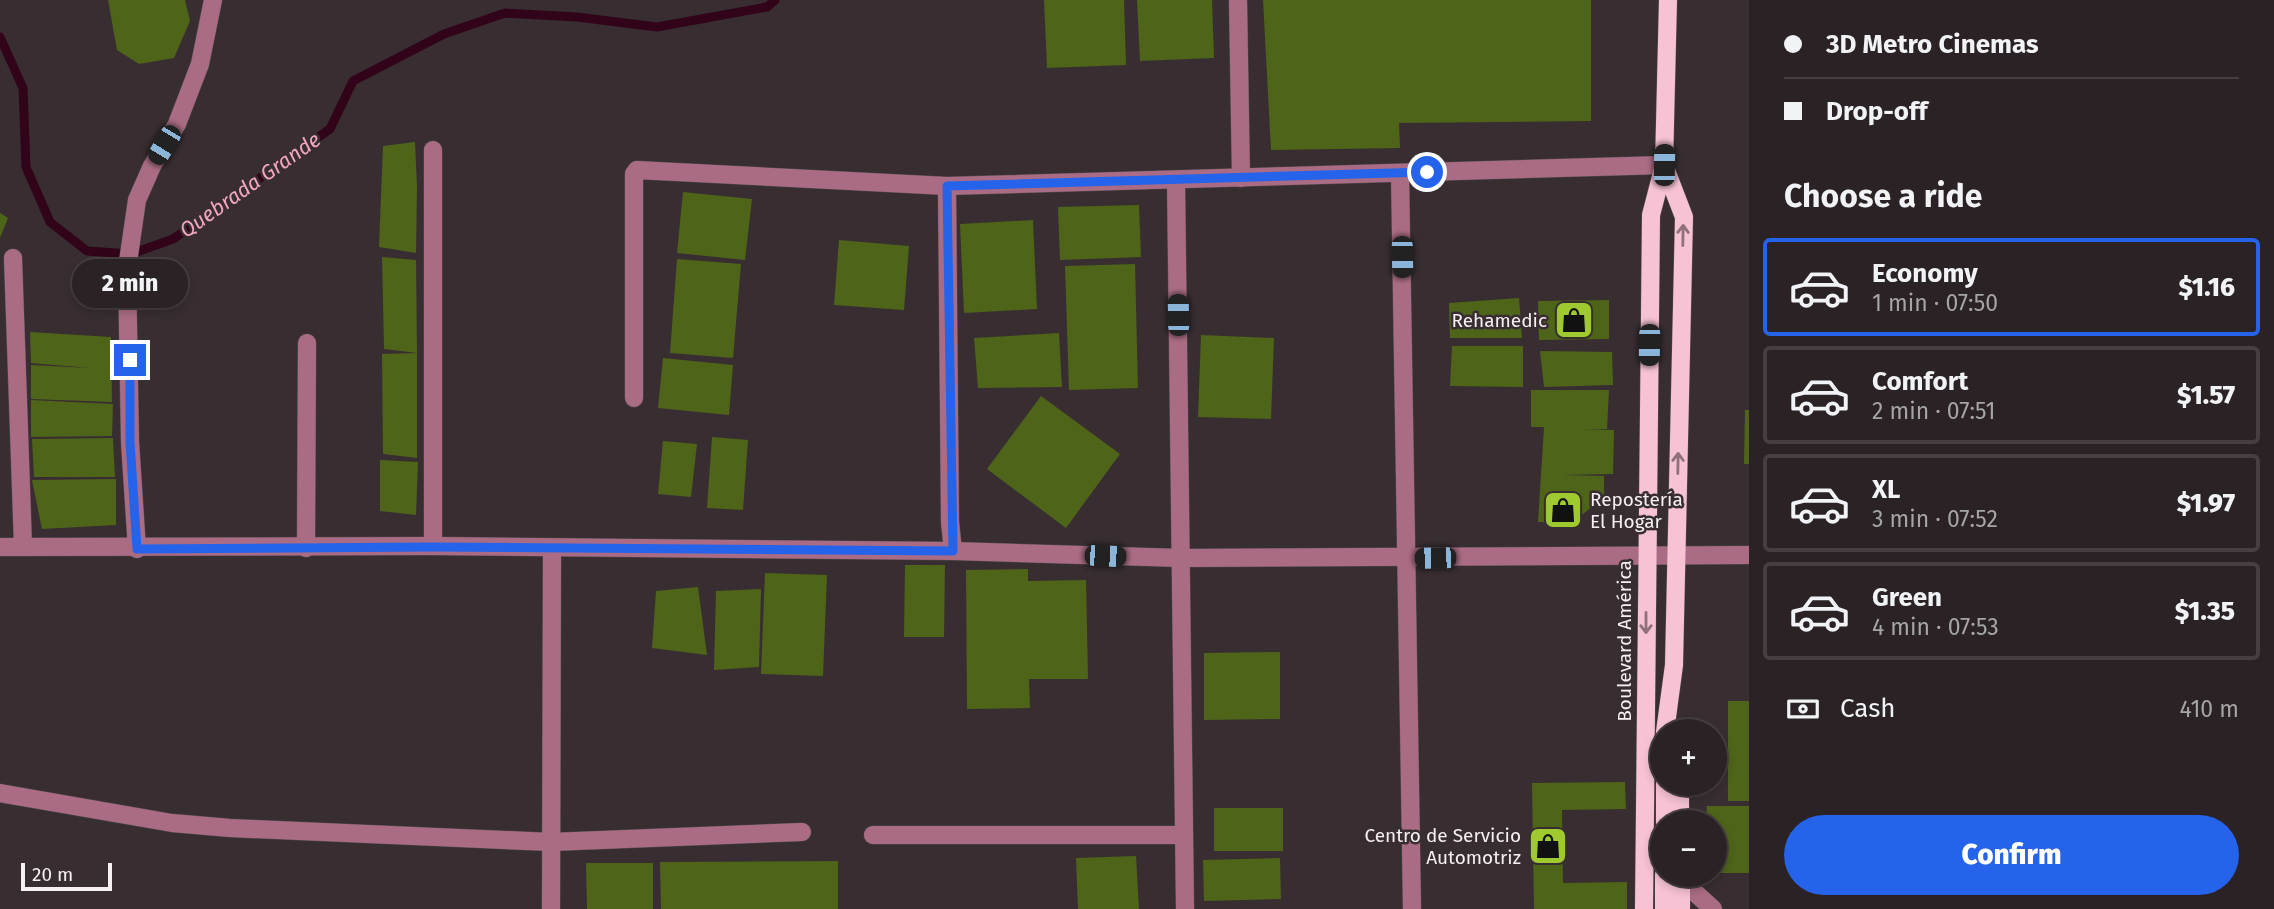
<!DOCTYPE html>
<html lang="en">
<head>
<meta charset="utf-8">
<style>
	body { margin:0; font-family:"Fira Sans",sans-serif; background:#362f32; color:#f1f3f6; height:100vh; display:flex; flex-direction:column; font-size:26px; white-space:nowrap }
	* { box-sizing:border-box; margin:0 }
	p { font-size:23px; color:#a5a4a7 }
	.icon { flex:none; width:38px; height:38px; fill:none; stroke:currentColor; stroke-width:2; stroke-linecap:round; stroke-linejoin:round }
	.map { position:relative; flex:1; overflow:hidden }
	.sheet { display:flex; flex-direction:column; background:#2a2225; width:525px }
	.sheet>* { flex:none }
	.banner { display:grid; align-content:center; height:154px; padding:0 35px; background:#2a2225 }
	.fabs { position:absolute; left:1650px; top:719px; display:grid; gap:14px }
	.fabs a { display:grid; place-items:center; width:77px; height:77px; border-radius:50%; background:#2a2225; box-shadow:0 4px 10px #0003,0 0 0 2px #463f42; font-size:35px }
	.scale { position:absolute; left:21px; bottom:18px; width:91px; box-sizing:border-box; padding-left:7px; border:4px solid #f6f0f2; border-top:0; font-size:19px; line-height:24px; white-space:nowrap; color:#f6f0f2; -webkit-text-stroke:5px #382e31; paint-order:stroke }
	.end { position:absolute; width:32px; height:32px; margin:-16px; border:9px solid #2563eb; background:#fff; box-shadow:0 0 0 4px #fff }
	.from { border-radius:50% }
	.bubble { position:absolute; height:49px; border-radius:24px; background:#2a2225; box-shadow:0 4px 10px #0003,0 0 0 2px #463f42; font-size:23px; font-weight:800; line-height:49px; text-align:center }
	.car { position:absolute; width:21px; height:42px; margin:-21px -10px; border-radius:9px; box-shadow:0 0 5px 2px #0007; background:linear-gradient(#222 24%,#8ab4d8 0 40%,#222 0 76%,#8ab4d8 0 86%,#222 0) }
	.banner b { display:flex; align-items:center; gap:24px; height:66px; font-size:26px }
	.banner b+b { border-top:2px solid #463f42 }
	.banner i { width:18px; height:18px; background:#f1f3f6 }
	ul { padding:0; list-style:none }
	li { display:flex; align-items:center; gap:21px; height:98px; margin:0 14px 10px; padding:0 21px; border:4px solid #463f42; border-radius:7px }
	li div { flex:1 }
	li b { display:block; font-size:26px }
	li em { font-style:normal; font-weight:800 }
	li.active { border-color:#2563eb }
	li>.icon { width:63px; height:63px; stroke-width:1.5 }
	h2 { padding:0 35px; font-size:32px; line-height:84px }
	.pay { display:flex; align-items:center; gap:18px; height:77px; padding:0 35px; font-size:26px }
	.pay p { margin-inline-start:auto }
	.cta { display:flex; gap:14px; margin-top:auto; padding:14px 35px }
	.cta a { flex:1; height:80px; border-radius:42px; background:#2563eb; color:#fff; font-size:28px; font-weight:800; line-height:80px; text-align:center }
	main { display:flex; flex:1; min-height:0 }
	.map>svg:first-child { display:block }
	.lines { fill:none; stroke-linecap:round; stroke-linejoin:round }
	.stream { stroke:#31041a; stroke-width:9 }
	.building { fill:#4d6419 }
	.minor-casing { stroke:#564d50; stroke-width:19 }
	.major-casing { stroke:#564d50; stroke-width:19 }
	.minor { stroke:#aa6c84; stroke-width:18 }
	.major { stroke:#f6c2d4; stroke-width:18 }
	.oneway { stroke:#8e717a }
	.route { stroke:#2563eb; stroke-width:9 }
	.labels { text-anchor:middle; dominant-baseline:central; stroke-width:5; stroke-linejoin:round; paint-order:stroke }
	.poi-label { font-size:19px; fill:#f6f0f2; stroke:#382e31; text-anchor:end }
	.street-label { font-size:19px; fill:#f6f0f2; stroke:#382e31 }
	.water-label { font-size:21px; font-style:italic; fill:#f1a6c2; stroke:#382e31 }
</style>
</head>
<body>
<main>
<div class="map">
<svg width="1749" height="909" viewBox="0 0 1749 909">
	<rect width="100%" height="100%" fill="#382e31"/>
	<g class="lines">
		<polyline class="stream" points="0,37 23,88 26,167 50,222 87,251 131,254 173,239 330,129 353,81 444,34 505,13 577,17 657,27 767,7 775,0"/>
	</g>
	<g class="building">
		<polygon points="108,0 185,0 190,21 174,58 139,64 117,50"/>
		<polygon points="1044,0 1124,0 1126,65 1047,68"/>
		<polygon points="1137,0 1212,0 1214,58 1140,61"/>
		<polygon points="1263,0 1591,0 1591,121 1399,123 1400,148 1271,150"/>
		<polygon points="415,142 417,187 416,253 379,247 383,146"/>
		<polygon points="683,192 752,199 745,260 677,253"/>
		<polygon points="1139,205 1141,257 1060,260 1058,207"/>
		<polygon points="0,213 8,218 0,238"/>
		<polygon points="1033,220 1037,309 964,313 960,224"/>
		<polygon points="839,240 909,246 904,310 834,305"/>
		<polygon points="382,257 416,260 417,353 417,458 383,454 382,354 417,353 384,349"/>
		<polygon points="677,259 741,264 733,358 670,353"/>
		<polygon points="1135,264 1138,388 1069,390 1065,266"/>
		<polygon points="1519,298 1522,338 1450,338 1449,303"/>
		<polygon points="1609,300 1609,339 1539,340 1538,301"/>
		<polygon points="30,332 111,337 112,402 31,399 31,365 90,368 31,363"/>
		<polygon points="1059,333 1062,387 978,388 974,338"/>
		<polygon points="1201,335 1274,338 1271,419 1198,417"/>
		<polygon points="1452,346 1523,346 1523,387 1450,386"/>
		<polygon points="1540,351 1612,352 1613,385 1544,387"/>
		<polygon points="663,358 733,365 729,415 658,408"/>
		<polygon points="1531,390 1609,390 1607,429 1583,429 1614,430 1613,474 1563,475 1604,476 1604,497 1572,523 1538,522 1544,427 1531,427"/>
		<polygon points="1041,396 1120,454 1066,528 987,469"/>
		<polygon points="31,400 113,404 112,436 31,437"/>
		<polygon points="1745,410 1749,410 1749,464 1744,464"/>
		<polygon points="712,437 748,440 743,510 707,508"/>
		<polygon points="113,438 115,477 34,477 32,439"/>
		<polygon points="663,441 697,444 691,497 658,494"/>
		<polygon points="380,460 418,462 416,515 380,511"/>
		<polygon points="116,479 116,525 42,529 32,480"/>
		<polygon points="905,565 945,565 944,637 904,637"/>
		<polygon points="1028,569 1028,581 1086,580 1088,679 1029,679 1030,708 967,709 966,570"/>
		<polygon points="765,573 827,575 823,676 761,674"/>
		<polygon points="698,587 707,655 652,648 656,591"/>
		<polygon points="761,589 759,667 714,670 716,591"/>
		<polygon points="1280,652 1280,719 1204,720 1204,653"/>
		<rect x="1728" y="701" width="21" height="100"/>
		<polygon points="1625,782 1626,809 1562,810 1563,883 1627,882 1627,909 1534,909 1532,783"/>
		<polygon points="1707,806 1749,806 1749,873 1715,873 1715,822 1706,822"/>
		<rect x="1214" y="808" width="69" height="43"/>
		<polygon points="1136,856 1139,909 1078,909 1076,858"/>
		<polygon points="1280,858 1281,899 1204,901 1203,860"/>
		<polygon points="838,861 838,909 661,909 660,862"/>
		<polygon points="586,863 653,863 653,909 587,909"/>
	</g>
	<g class="lines">
		<g class="minor-casing">
			<g id="minor">
				<polyline points="1238,0 1241,178"/>
				<polyline points="1400,173 1412,909"/>
				<polyline points="1176,180 1185,909"/>
				<polyline points="947,186 950,522 953,551"/>
				<polyline points="13,258 23,546"/>
				<polyline points="634,398 634,174 637,170 947,186 1664,165"/>
				<polyline points="433,546 433,150"/>
				<polyline points="0,547 433,546 953,551 1181,558 1749,555"/>
				<polyline points="306,548 307,343"/>
				<polyline points="137,549 130,442 127,269 137,200 152,166 177,124 200,64 213,0"/>
				<polyline points="0,793 172,823 230,828 551,842 802,832"/>
				<polyline points="873,835 1184,835"/>
				<polyline points="1681,880 1713,909"/>
				<polyline points="551,909 552,548"/>
			</g>
		</g>
		<g class="major-casing">
			<g id="major">
				<polyline points="1664,165 1684,217 1674,665 1665,732"/>
				<polyline points="1680,784 1680,822"/>
				<polyline points="1665,822 1665,784"/>
				<polyline points="1644,909 1651,215 1664,165 1668,0"/>
				<polyline points="1664,909 1664,875"/>
				<polyline points="1681,909 1681,875"/>
			</g>
		</g>
		<use href="#minor" class="minor"/>
		<use href="#major" class="major"/>
	</g>
	<defs><path id="oneway-shaft" d="M-6 0H5M1.5-3L5.5 0L1.5 3" fill="none" stroke-width="1.6" stroke-linecap="round" stroke-linejoin="round" transform="scale(1.75)"/></defs>
	<g class="oneway">
		<use href="#oneway-shaft" transform="translate(1683 235) rotate(-89)"/>
		<use href="#oneway-shaft" transform="translate(1678 463) rotate(-89)"/>
		<use href="#oneway-shaft" transform="translate(1646 623) rotate(90)"/>
	</g>
	<g class="lines">
		<polyline class="route" points="130,360 130,442 137,549 433,547 953,551 947,186 1427,172"/>
	</g>
	<defs>
		<g id="shop-square" transform="scale(2.0125)"><rect x="-9" y="-9" width="18" height="18" rx="4" fill="#9eca2f" stroke="#382e31"/><path d="M-5-2.5h2.3a2.7 3.5 0 0 1 5.4 0H5L5.5 6h-11ZM-1.5-2.5h3a1.5 2.3 0 0 0-3 0Z" fill="#111"/></g>
	</defs>
	<g fill-rule="evenodd">
		<use href="#shop-square" x="1574" y="320"/>
		<use href="#shop-square" x="1563" y="510"/>
		<use href="#shop-square" x="1548" y="846"/>
	</g>
	<g class="labels">
		<g class="poi-label">
			<text x="1547" y="320">Rehamedic</text>
			<text x="1590" y="499" text-anchor="start">Repostería<tspan x="1590" dy="22">El Hogar</tspan></text>
			<text x="1521" y="835">Centro de Servicio<tspan x="1521" dy="22">Automotriz</tspan></text>
		</g>
		<g class="street-label">
			<text transform="translate(1624 641) rotate(-90)">Boulevard América</text>
		</g>
		<g class="water-label">
			<text transform="translate(250 185) rotate(-35)">Quebrada Grande</text>
		</g>
	</g>
</svg>
<div class="fabs">
<a>+</a>
<a>−</a>
</div>
<div class="scale">20 m</div>
<i class="end from" style="left:1427px;top:172px"></i>
<i class="end" style="left:130px;top:360px"></i>
<div class="bubble" style="left:72px;top:259px;width:116px">2 min</div>
<i class="car" style="left:164px;top:145px;rotate:211deg"></i>
<i class="car" style="left:1664px;top:165px;rotate:1deg"></i>
<i class="car" style="left:1402px;top:257px;rotate:179deg"></i>
<i class="car" style="left:1178px;top:315px;rotate:359deg"></i>
<i class="car" style="left:1649px;top:345px;rotate:181deg"></i>
<i class="car" style="left:1105px;top:556px;rotate:92deg"></i>
<i class="car" style="left:1435px;top:558px;rotate:269deg"></i>
</div>
<section class="sheet">
<div class="banner">
<b><i class="from"></i>3D Metro Cinemas</b>
<b><i></i>Drop-off</b>
</div>
<h2>Choose a ride</h2>
<ul>
<li class="active"><svg class="icon" aria-label="car" viewBox="0 0 24 24"><path d="M5 17H2v-5l4-1 3-4h7l3 4 3 1v5h-3M9 17h6M6 11h13"/><circle cx="7" cy="17" r="2"/><circle cx="17" cy="17" r="2"/></svg><div><b>Economy</b><p>1 min · 07:50</p></div><em>$1.16</em></li>
<li><svg class="icon" aria-label="car" viewBox="0 0 24 24"><path d="M5 17H2v-5l4-1 3-4h7l3 4 3 1v5h-3M9 17h6M6 11h13"/><circle cx="7" cy="17" r="2"/><circle cx="17" cy="17" r="2"/></svg><div><b>Comfort</b><p>2 min · 07:51</p></div><em>$1.57</em></li>
<li><svg class="icon" aria-label="car" viewBox="0 0 24 24"><path d="M5 17H2v-5l4-1 3-4h7l3 4 3 1v5h-3M9 17h6M6 11h13"/><circle cx="7" cy="17" r="2"/><circle cx="17" cy="17" r="2"/></svg><div><b>XL</b><p>3 min · 07:52</p></div><em>$1.97</em></li>
<li><svg class="icon" aria-label="car" viewBox="0 0 24 24"><path d="M5 17H2v-5l4-1 3-4h7l3 4 3 1v5h-3M9 17h6M6 11h13"/><circle cx="7" cy="17" r="2"/><circle cx="17" cy="17" r="2"/></svg><div><b>Green</b><p>4 min · 07:53</p></div><em>$1.35</em></li>
</ul>
<div class="pay"><svg class="icon" aria-label="cash" viewBox="0 0 24 24"><path d="M3 7h18v10H3z"/><circle cx="12" cy="12" r="2"/></svg>Cash<p>410 m</p></div>
<div class="cta"><a>Confirm</a></div>
</section>
</main>
</body>
</html>
